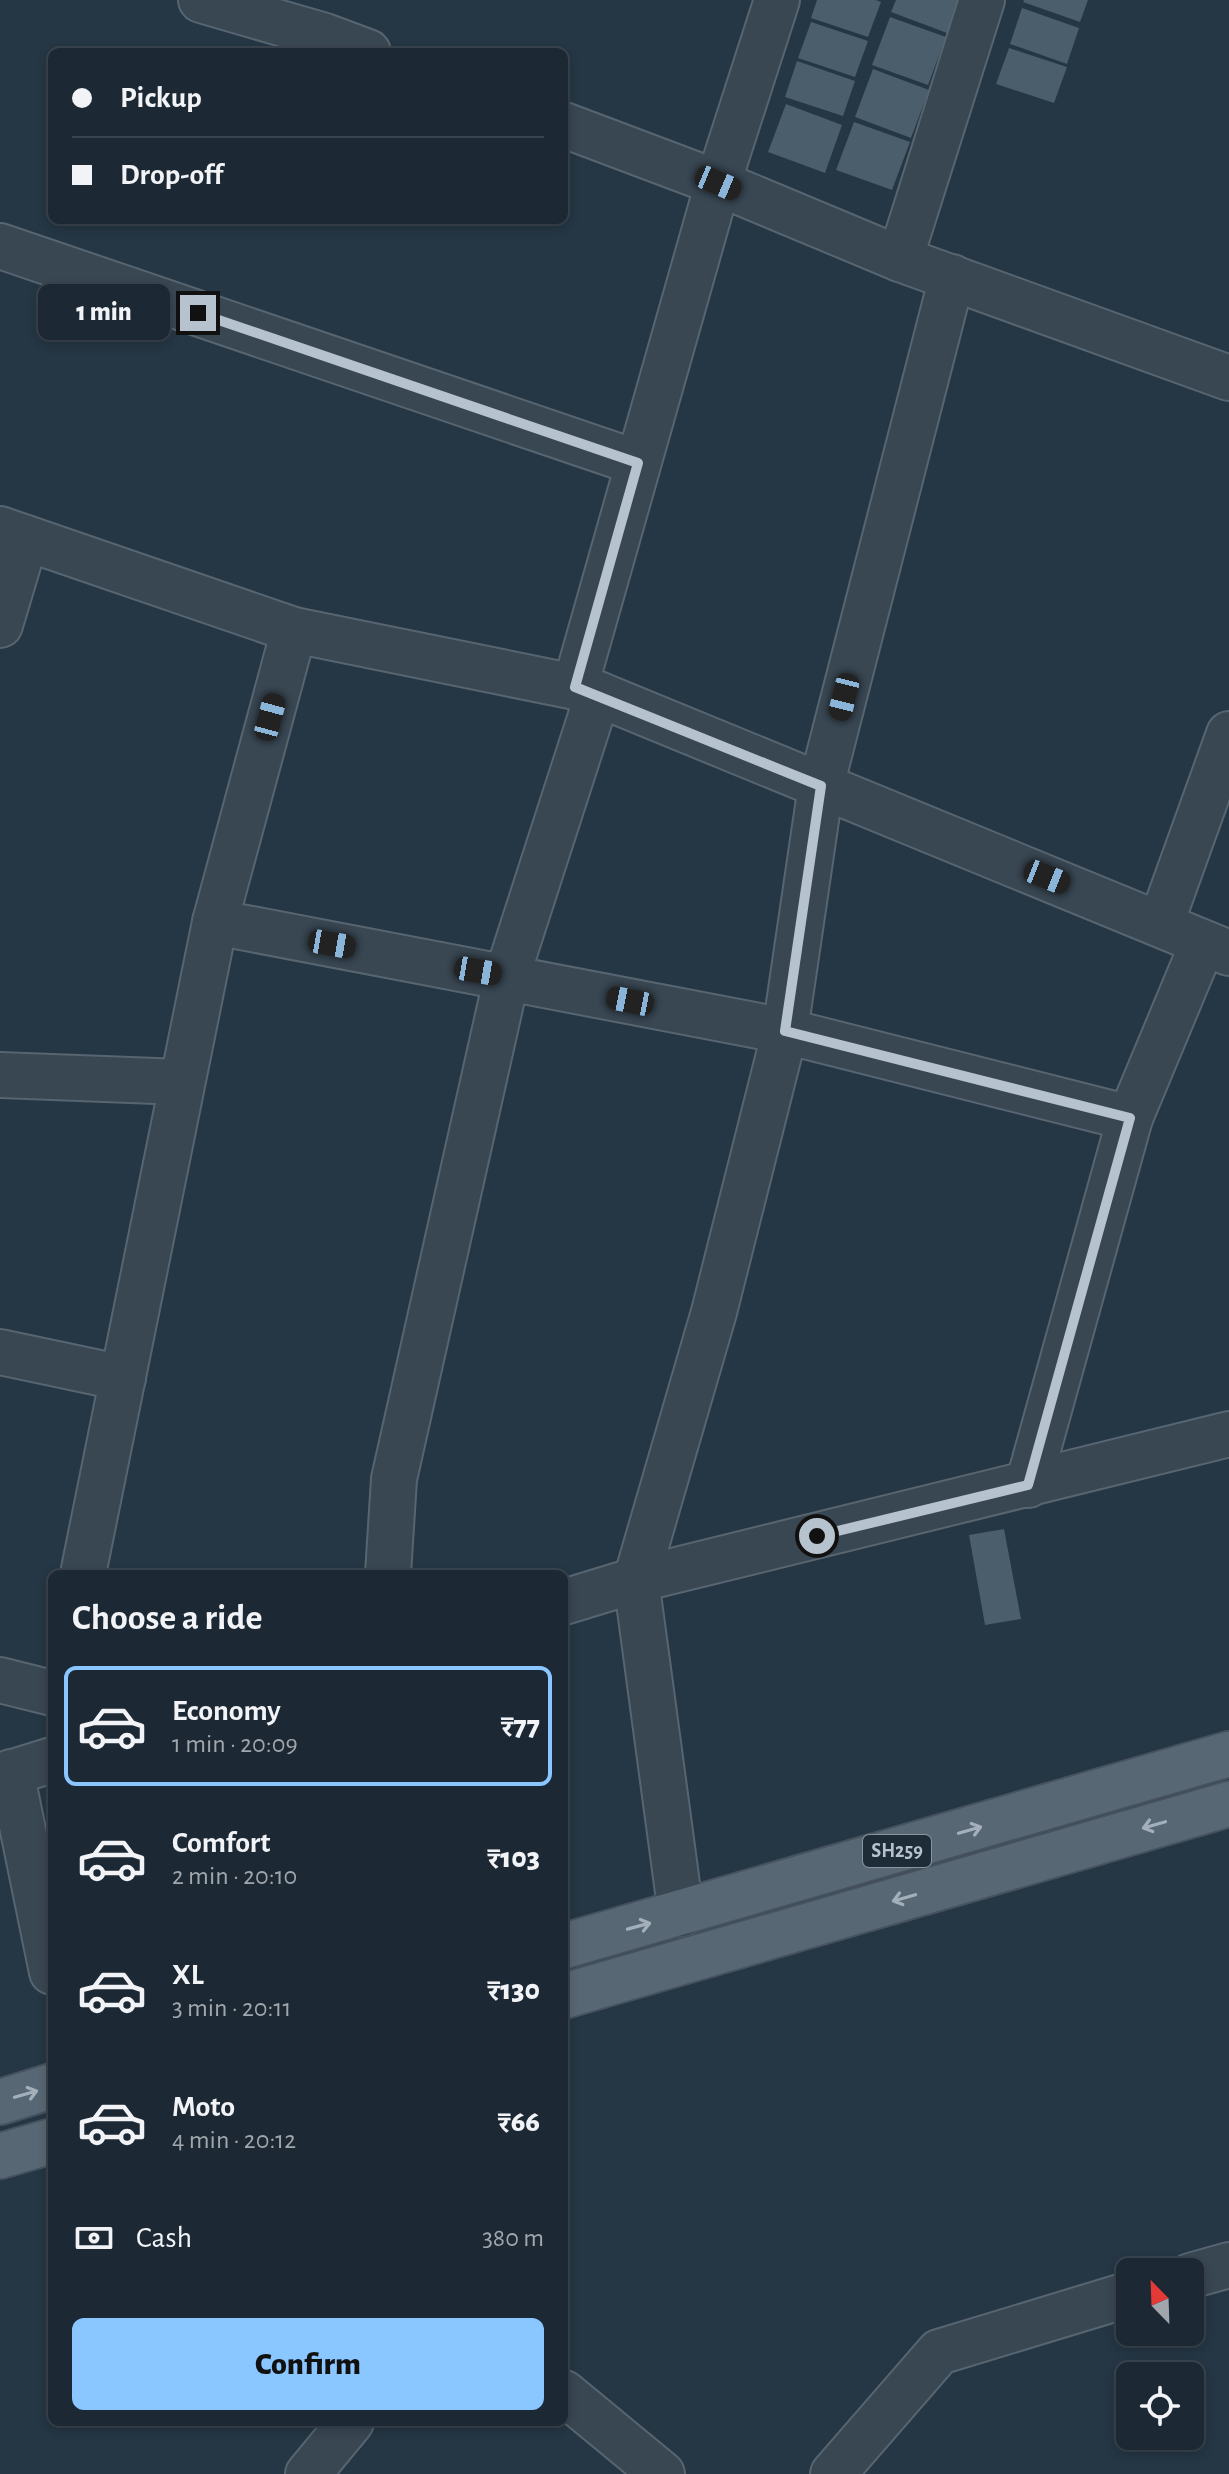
<!DOCTYPE html>
<html lang="en">
<head>
<meta charset="utf-8">
<style>
	body { margin:0; font-family:"Alegreya Sans",sans-serif; background:#29343f; color:#f1f3f6; height:100vh; display:flex; flex-direction:column; font-size:30px; white-space:nowrap }
	* { box-sizing:border-box; margin:0 }
	p { font-size:26px; color:#a0a6ac }
	.icon { flex:none; width:44px; height:44px; fill:none; stroke:currentColor; stroke-width:2; stroke-linecap:round; stroke-linejoin:round }
	.map { position:relative; flex:1; overflow:hidden }
	.panel { position:absolute; left:48px; top:1570px; width:520px; height:856px; display:flex; flex-direction:column; background:#1c2833; border-radius:12px; box-shadow:0 4px 12px #0003,0 0 0 2px #3a444e }
	.panel>* { flex:none }
	.hud { position:absolute; left:48px; top:48px; width:520px; height:176px; border-radius:12px; box-shadow:0 4px 12px #0003,0 0 0 2px #3a444e; display:grid; align-content:center; height:176px; padding:0 24px; background:#1c2833 }
	.needle { width:52px; rotate:337deg }
	.controls { position:absolute; left:1116px; top:2258px; display:grid; gap:16px }
	.controls a { display:grid; place-items:center; width:88px; height:88px; border-radius:12px; background:#1c2833; box-shadow:0 4px 12px #0003,0 0 0 2px #3a444e; font-size:40px }
	.end { position:absolute; width:36px; height:36px; margin:-18px; border:10px solid #b6c2cd; background:#111; box-shadow:0 0 0 4px #111 }
	.from { border-radius:50% }
	.bubble { position:absolute; height:56px; border-radius:12px; background:#1c2833; box-shadow:0 4px 12px #0003,0 0 0 2px #3a444e; font-size:26px; font-weight:800; line-height:56px; text-align:center }
	.car { position:absolute; width:24px; height:48px; margin:-24px -12px; border-radius:10px; box-shadow:0 0 6px 2px #0007; background:linear-gradient(#222 24%,#8ab4d8 0 40%,#222 0 76%,#8ab4d8 0 86%,#222 0) }
	.hud b { display:flex; align-items:center; gap:28px; height:76px; font-size:30px }
	.hud b+b { border-top:2px solid #3a444e }
	.hud i { width:20px; height:20px; background:#f1f3f6 }
	ul { padding:0; list-style:none }
	li { display:flex; align-items:center; gap:24px; height:120px; margin:0 16px 12px; padding:0 8px; border:4px solid transparent; border-radius:12px }
	li div { flex:1 }
	li b { display:block; font-size:30px }
	li em { font-style:normal; font-weight:800 }
	li.current { border-color:#8ac6ff }
	li>.icon { width:72px; height:72px; stroke-width:1.5 }
	h2 { padding:0 24px; font-size:36px; line-height:96px }
	.pay { display:flex; align-items:center; gap:20px; height:88px; padding:0 24px; font-size:30px }
	.pay p { margin-inline-start:auto }
	.cta { display:flex; gap:16px; margin-top:auto; padding:16px 24px }
	.cta a { flex:1; height:92px; border-radius:12px; background:#8ac6ff; color:#111; font-size:32px; font-weight:800; line-height:92px; text-align:center }
	.map>svg:first-child { display:block }
	.building { fill:#4a5e6c }
	.lines { fill:none; stroke-linecap:round; stroke-linejoin:round }
	.minor-casing { stroke:#576570; stroke-width:48 }
	.major-casing { stroke:#46535f; stroke-width:48 }
	.minor { stroke:#394753; stroke-width:44 }
	.major { stroke:#576773; stroke-width:44 }
	.oneway { stroke:#a3b0bb }
	.route { stroke:#b6c2cd; stroke-width:10 }
	.labels { text-anchor:middle; dominant-baseline:central; stroke-width:6; stroke-linejoin:round; paint-order:stroke }
	.shield { fill:#1e2c38; stroke:#8895a0; stroke-width:2 }
	.shield-label { font-size:20px; font-weight:bold; fill:#b6c2cd }
</style>
</head>
<body>
<div class="map">
<svg width="1229" height="2474" viewBox="0 0 1229 2474">
	<rect width="100%" height="100%" fill="#253644"/>
	<g class="building">
		<polygon points="817,0 876,0 881,2 868,37 811,18"/>
		<polygon points="896,0 959,0 947,33 891,12"/>
		<polygon points="1024,0 1088,0 1080,22 1023,2"/>
		<polygon points="1022,8 1079,28 1067,64 1010,44"/>
		<polygon points="890,17 946,37 928,85 872,65"/>
		<polygon points="811,22 868,41 855,77 798,58"/>
		<polygon points="1009,48 1067,67 1054,103 996,84"/>
		<polygon points="797,61 855,81 843,116 785,97"/>
		<polygon points="873,69 929,90 911,138 855,117"/>
		<polygon points="786,104 842,125 825,173 768,152"/>
		<polygon points="854,122 910,142 892,190 836,170"/>
		<polygon points="1004,1529 1021,1619 985,1625 969,1535"/>
	</g>
	<g class="lines">
		<g class="minor-casing">
			<g id="minor">
				<polyline points="201,0 325,36 368,52"/>
				<polyline points="564,125 718,183 900,259 1229,378"/>
				<polyline points="0,246 638,463"/>
				<polyline points="900,259 982,0"/>
				<polyline points="0,529 294,630 575,687 598,694 1229,953"/>
				<polyline points="0,625 26,538"/>
				<polyline points="294,630 215,922 785,1031 1130,1118"/>
				<polyline points="575,687 718,183 777,0"/>
				<polyline points="1161,923 1229,734"/>
				<polyline points="0,1075 182,1082"/>
				<polyline points="0,1352 123,1378"/>
				<polyline points="1028,1485 1130,1118 1203,943"/>
				<polyline points="83,1574 215,922"/>
				<polyline points="388,1574 394,1479 507,976 598,694"/>
				<polyline points="564,1602 636,1580 1229,1434"/>
				<polyline points="0,1680 52,1693"/>
				<polyline points="11,1772 52,1972"/>
				<polyline points="0,1776 52,1760"/>
				<polyline points="681,1914 636,1580 714,1312 785,1031 821,786 952,277"/>
				<polyline points="1190,2276 1229,2265"/>
				<polyline points="564,2393 662,2474"/>
				<polyline points="308,2474 351,2422"/>
				<polyline points="833,2474 939,2352 1130,2294"/>
			</g>
		</g>
		<g class="major-casing">
			<g id="major">
				<polyline points="564,1946 1229,1754"/>
				<polyline points="564,1996 1229,1804"/>
				<polyline points="0,2102 52,2086"/>
				<polyline points="0,2156 52,2141"/>
			</g>
		</g>
		<use href="#minor" class="minor"/>
		<use href="#major" class="major"/>
	</g>
	<defs><path id="oneway-shaft" d="M-6 0H5M1.5-3L5.5 0L1.5 3" fill="none" stroke-width="1.6" stroke-linecap="round" stroke-linejoin="round" transform="scale(2)"/></defs>
	<g class="oneway">
		<use href="#oneway-shaft" transform="translate(1154 1825) rotate(164)"/>
		<use href="#oneway-shaft" transform="translate(970 1830) rotate(-16)"/>
		<use href="#oneway-shaft" transform="translate(904 1898) rotate(164)"/>
		<use href="#oneway-shaft" transform="translate(639 1926) rotate(-15)"/>
		<use href="#oneway-shaft" transform="translate(26 2094) rotate(-16)"/>
	</g>
	<g class="lines">
		<polyline class="route" points="198,313 638,463 575,687 821,786 785,1031 1130,1118 1028,1485 817,1536"/>
	</g>
	<g class="labels">
		<rect class="shield" x="863" y="1835" width="68" height="32" rx="6"/>
		<g class="shield-label">
			<text x="897" y="1851">SH259</text>
		</g>
	</g>
</svg>
<div class="controls">
<a><svg class="needle" viewBox="-14 -14 28 28"><path d="M0-13l5 13h-10z" fill="#e53935"/><path d="M0 13l5-13h-10z" fill="#a0a6ac"/></svg></a>
<a><svg class="icon" aria-label="locate" viewBox="0 0 24 24"><circle cx="12" cy="12" r="6"/><path d="M12 2v4M12 18v4M2 12h4M18 12h4"/></svg></a>
</div>
<i class="end from" style="left:817px;top:1536px"></i>
<i class="end" style="left:198px;top:313px"></i>
<div class="bubble" style="left:38px;top:284px;width:132px">1 min</div>
<i class="car" style="left:718px;top:183px;rotate:113deg"></i>
<i class="car" style="left:844px;top:697px;rotate:194deg"></i>
<i class="car" style="left:270px;top:717px;rotate:15deg"></i>
<i class="car" style="left:1047px;top:877px;rotate:112deg"></i>
<i class="car" style="left:332px;top:944px;rotate:100deg"></i>
<i class="car" style="left:478px;top:971px;rotate:100deg"></i>
<i class="car" style="left:630px;top:1001px;rotate:281deg"></i>
<div class="hud">
<b><i class="from"></i>Pickup</b>
<b><i></i>Drop-off</b>
</div>
<section class="panel">
<h2>Choose a ride</h2>
<ul>
<li class="current"><svg class="icon" aria-label="car" viewBox="0 0 24 24"><path d="M5 17H2v-5l4-1 3-4h7l3 4 3 1v5h-3M9 17h6M6 11h13"/><circle cx="7" cy="17" r="2"/><circle cx="17" cy="17" r="2"/></svg><div><b>Economy</b><p>1 min · 20:09</p></div><em>₹77</em></li>
<li><svg class="icon" aria-label="car" viewBox="0 0 24 24"><path d="M5 17H2v-5l4-1 3-4h7l3 4 3 1v5h-3M9 17h6M6 11h13"/><circle cx="7" cy="17" r="2"/><circle cx="17" cy="17" r="2"/></svg><div><b>Comfort</b><p>2 min · 20:10</p></div><em>₹103</em></li>
<li><svg class="icon" aria-label="car" viewBox="0 0 24 24"><path d="M5 17H2v-5l4-1 3-4h7l3 4 3 1v5h-3M9 17h6M6 11h13"/><circle cx="7" cy="17" r="2"/><circle cx="17" cy="17" r="2"/></svg><div><b>XL</b><p>3 min · 20:11</p></div><em>₹130</em></li>
<li><svg class="icon" aria-label="car" viewBox="0 0 24 24"><path d="M5 17H2v-5l4-1 3-4h7l3 4 3 1v5h-3M9 17h6M6 11h13"/><circle cx="7" cy="17" r="2"/><circle cx="17" cy="17" r="2"/></svg><div><b>Moto</b><p>4 min · 20:12</p></div><em>₹66</em></li>
</ul>
<div class="pay"><svg class="icon" aria-label="cash" viewBox="0 0 24 24"><path d="M3 7h18v10H3z"/><circle cx="12" cy="12" r="2"/></svg>Cash<p>380 m</p></div>
<div class="cta"><a>Confirm</a></div>
</section>
</div>
</body>
</html>
